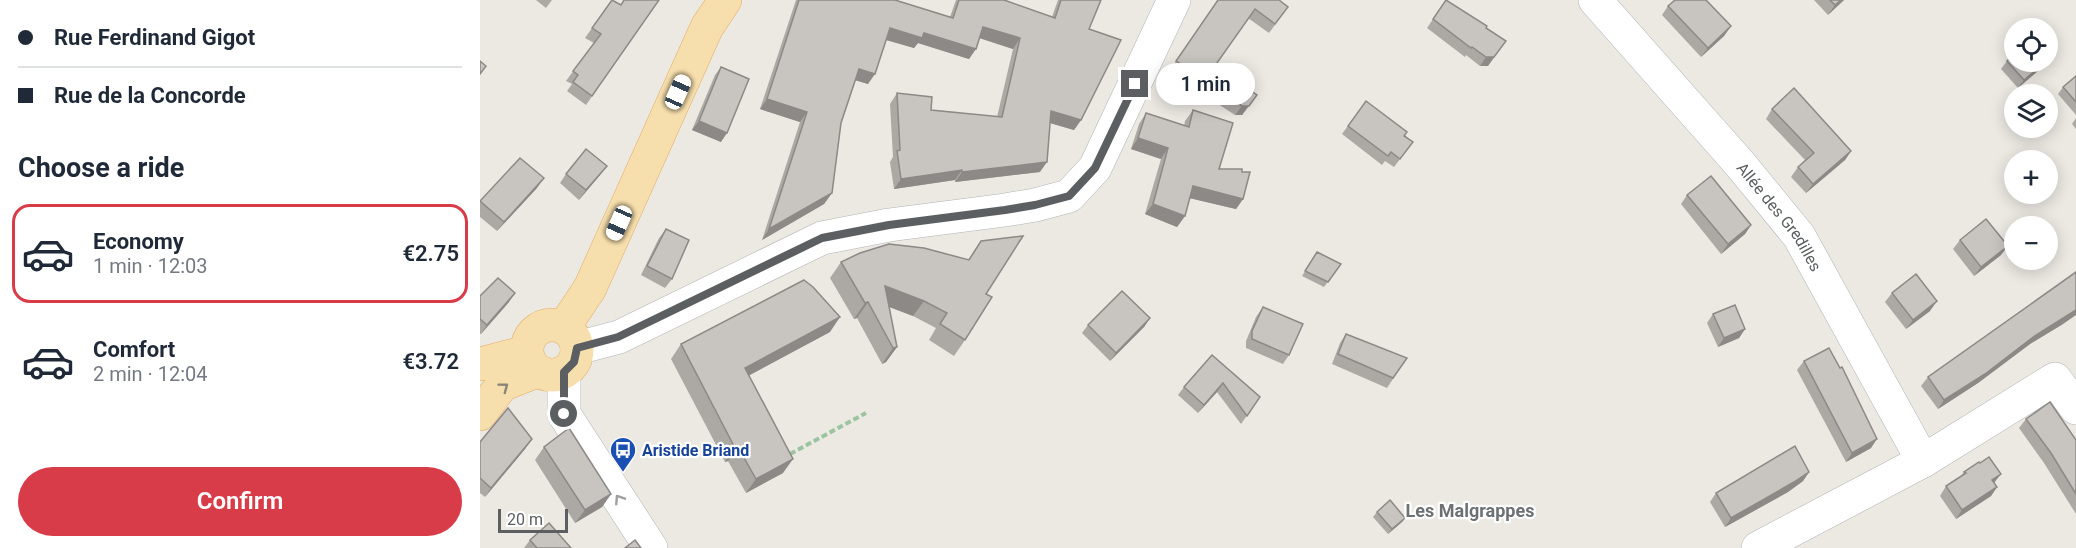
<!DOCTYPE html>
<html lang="en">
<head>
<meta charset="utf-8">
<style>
	body { margin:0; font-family:Roboto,sans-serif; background:#f2f2f3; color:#1f2937; height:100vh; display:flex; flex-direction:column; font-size:22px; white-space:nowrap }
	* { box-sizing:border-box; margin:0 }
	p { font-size:20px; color:#747a83 }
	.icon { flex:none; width:33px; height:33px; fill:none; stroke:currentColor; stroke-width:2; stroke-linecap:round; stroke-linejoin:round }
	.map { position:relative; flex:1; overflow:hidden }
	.panel { display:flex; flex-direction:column; background:#fff; width:480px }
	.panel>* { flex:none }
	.guide { display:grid; align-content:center; height:132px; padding:0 18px; background:#fff }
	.controls { position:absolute; left:1524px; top:18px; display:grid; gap:12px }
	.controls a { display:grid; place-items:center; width:54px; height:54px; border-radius:50%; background:#fff; box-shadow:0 3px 15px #0003; font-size:30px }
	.scale { position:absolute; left:18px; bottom:15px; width:70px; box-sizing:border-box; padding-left:6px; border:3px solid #5b5f62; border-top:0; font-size:16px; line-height:21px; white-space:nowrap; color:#5b5f62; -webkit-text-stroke:4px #fff; paint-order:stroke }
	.end { position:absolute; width:27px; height:27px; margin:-14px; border:8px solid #5b5f62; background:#fff; box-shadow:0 0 0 3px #fff }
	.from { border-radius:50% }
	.bubble { position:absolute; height:42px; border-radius:21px; background:#fff; box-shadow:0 3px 15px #0003; font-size:20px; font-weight:600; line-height:42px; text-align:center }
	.car { position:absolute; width:18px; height:36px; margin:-18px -9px; border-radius:8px; box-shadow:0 0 4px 2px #0007; background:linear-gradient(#fff 24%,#345 0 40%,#fff 0 76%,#345 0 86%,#fff 0) }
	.guide b { display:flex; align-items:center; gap:21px; height:57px; font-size:22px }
	.guide b+b { border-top:2px solid #e0e1e3 }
	.guide i { width:15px; height:15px; background:#1f2937 }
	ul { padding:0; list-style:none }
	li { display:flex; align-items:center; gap:18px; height:99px; margin:0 12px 9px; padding:0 6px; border:3px solid transparent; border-radius:18px }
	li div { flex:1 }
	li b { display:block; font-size:22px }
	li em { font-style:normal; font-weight:600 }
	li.current { border-color:#d93c49 }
	li>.icon { width:54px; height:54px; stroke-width:1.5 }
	h2 { padding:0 18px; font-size:27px; line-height:72px }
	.primary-button { display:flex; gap:12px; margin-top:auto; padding:12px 18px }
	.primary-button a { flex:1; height:69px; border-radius:36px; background:#d93c49; color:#fff; font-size:24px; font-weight:600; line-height:69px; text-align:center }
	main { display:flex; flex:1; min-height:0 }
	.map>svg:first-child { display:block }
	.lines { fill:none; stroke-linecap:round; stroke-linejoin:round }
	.minor-casing { stroke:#b0b4b7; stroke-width:34 }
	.major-casing { stroke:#e4ac64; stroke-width:34 }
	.path { stroke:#9dc4a1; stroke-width:4; stroke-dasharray:6 3; stroke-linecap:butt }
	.minor { stroke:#fff; stroke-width:33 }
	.major { stroke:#f7dfad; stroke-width:33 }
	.wall { fill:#aca9a5 }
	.shaded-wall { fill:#8c8986 }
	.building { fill:#c8c4c0; stroke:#8c8986; stroke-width:1.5 }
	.oneway { stroke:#8a8578 }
	.oneway2 { stroke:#9d9fa1 }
	.route { stroke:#5b5f62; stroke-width:8 }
	.labels { text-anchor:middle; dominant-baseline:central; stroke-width:4.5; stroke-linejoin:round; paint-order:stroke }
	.street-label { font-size:16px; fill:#5b5f62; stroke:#fff }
	.transit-label { font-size:16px; font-weight:bold; fill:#164399; stroke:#fff; text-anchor:start }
	.neighbourhood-label { font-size:18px; font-weight:bold; fill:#6c7174; stroke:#fff }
</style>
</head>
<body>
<main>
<section class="panel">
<div class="guide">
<b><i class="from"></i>Rue Ferdinand Gigot</b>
<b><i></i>Rue de la Concorde</b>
</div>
<h2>Choose a ride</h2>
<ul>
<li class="current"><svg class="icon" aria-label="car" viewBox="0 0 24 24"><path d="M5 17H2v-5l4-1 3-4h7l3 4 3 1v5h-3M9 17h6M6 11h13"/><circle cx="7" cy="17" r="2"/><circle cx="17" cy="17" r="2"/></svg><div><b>Economy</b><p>1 min · 12:03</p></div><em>€2.75</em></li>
<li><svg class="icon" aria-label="car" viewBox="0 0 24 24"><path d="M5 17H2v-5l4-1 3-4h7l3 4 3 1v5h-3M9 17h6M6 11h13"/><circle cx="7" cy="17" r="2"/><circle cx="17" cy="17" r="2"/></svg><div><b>Comfort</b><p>2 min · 12:04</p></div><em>€3.72</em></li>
</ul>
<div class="primary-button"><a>Confirm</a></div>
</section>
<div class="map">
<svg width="1596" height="548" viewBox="0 0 1596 548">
	<rect width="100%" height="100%" fill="#ece9e3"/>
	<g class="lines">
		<g class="minor-casing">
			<g id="minor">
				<path id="s1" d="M1115,0l145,164 59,72 124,225 132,-82 21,29"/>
				<polyline points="97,348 139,337 342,238 409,225 525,210 555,205 589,196 615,168 694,0"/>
				<polyline points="84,372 84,414 171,548"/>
				<polyline points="1278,548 1443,461"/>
			</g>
		</g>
		<g class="major-casing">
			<g id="major">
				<circle cx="72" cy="350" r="25"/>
				<polyline points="84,327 110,288 227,27 245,0"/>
				<polyline points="0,364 46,352"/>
				<polyline points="0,414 22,385 57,371"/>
			</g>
		</g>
		<polyline class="path" points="310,454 386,413"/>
		<use href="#minor" class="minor"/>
		<use href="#major" class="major"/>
	</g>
	<g class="wall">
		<polygon points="56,0 72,0 66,8"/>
		<polygon points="132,0 141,5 179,0 106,105 87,91 92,84 86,81 114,43 105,38"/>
		<polygon points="316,0 415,0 470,17 476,0 524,0 572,17 578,0 621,0 609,29 601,120 594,130 570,123 560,172 475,182 475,180 414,189 410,162 413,157 410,104 417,93 451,110 517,117 533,49 500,38 489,59 438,43 434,48 406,40 388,84 375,80 361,123 352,193 344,204 282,240 320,122 280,109"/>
		<polygon points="738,0 808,7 789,33 768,18 719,90 690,70"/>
		<polygon points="966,0 1006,28 1008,66 1000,66 986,55 985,57 947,28"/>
		<polygon points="1334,0 1364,0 1348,15"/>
		<polygon points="1188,6 1251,26 1244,36 1221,57 1182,15"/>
		<polygon points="1572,56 1566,64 1538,88 1521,69 1527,61"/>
		<polygon points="241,67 241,142 212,130 235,75"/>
		<polygon points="736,67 777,95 762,115 755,115 718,91"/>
		<polygon points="1596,76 1596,115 1578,94 1583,87"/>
		<polygon points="886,101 933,142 914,167 905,161 902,165 862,134"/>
		<polygon points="1292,109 1371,151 1365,160 1326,193 1311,177 1318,167 1325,160 1286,119"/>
		<polygon points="713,110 739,169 763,199 756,209 709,198 705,216 697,227 665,214 681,159 651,149 659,124 666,113 704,126 705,121"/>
		<polygon points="1596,118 1596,129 1592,124"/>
		<polygon points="86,174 120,175 99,200 80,183"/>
		<polygon points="57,188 17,231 0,217 0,201"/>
		<polygon points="1207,195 1271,225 1265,234 1241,254 1201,204"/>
		<polygon points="186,229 192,279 185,288 161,275 179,238"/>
		<polygon points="1480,240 1521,255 1494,276 1473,249"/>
		<polygon points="501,241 506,294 485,340 474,356 449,340 456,328 433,316 409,307 417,347 406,362 402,364 377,318 374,319 350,278 361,262 488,260"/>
		<polygon points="837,252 861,264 844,287 822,276"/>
		<polygon points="1412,293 1450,311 1426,329 1405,302"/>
		<polygon points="0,296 29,302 1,334 0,334"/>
		<polygon points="783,307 809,355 803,364 766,348 766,341 776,317"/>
		<polygon points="1233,314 1265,329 1259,338 1238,347 1227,323"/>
		<polygon points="670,318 664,327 630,361 602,333 608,325"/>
		<polygon points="1583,324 1550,344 1498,383 1458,409 1441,386 1448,377"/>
		<polygon points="350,332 269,375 303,473 266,493 248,461 245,462 191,359 201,344"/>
		<polygon points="866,334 927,358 907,388 852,364 860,343"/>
		<polygon points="732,355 780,397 761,424 737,392 718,413 698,395 704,387"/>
		<polygon points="1324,361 1391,448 1366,462 1317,370"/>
		<polygon points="1546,419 1596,440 1596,514 1564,463 1539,428"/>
		<polygon points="52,439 45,449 5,497 0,493 0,442"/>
		<polygon points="64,447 131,494 122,507 95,523 55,460"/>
		<polygon points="1329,472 1323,481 1308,492 1245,527 1230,502 1236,493"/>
		<polygon points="1484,472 1514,483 1517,487 1511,496 1476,519 1460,496 1466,486 1481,477"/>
		<polygon points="897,512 925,518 922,522 908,534 893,517"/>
		<polygon points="50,540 91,548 44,548"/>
	</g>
	<g class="shaded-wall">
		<polygon points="1361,0 1364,0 1348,15 1355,5"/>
		<polygon points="1251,26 1244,36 1221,57 1228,48"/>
		<polygon points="503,27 540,38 533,49 496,37"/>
		<polygon points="410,28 444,33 496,49 489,59 438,43 434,48 403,39"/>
		<polygon points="1026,41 1008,66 1000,66 1006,57"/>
		<polygon points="1572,56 1566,64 1538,88 1544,80 1566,62 1568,62 1568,60"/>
		<polygon points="379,69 395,74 388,84 371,79"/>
		<polygon points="777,95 762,115 755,115 762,106"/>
		<polygon points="287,99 327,112 320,122 280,109"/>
		<polygon points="571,111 601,120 594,130 563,121"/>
		<polygon points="219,121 247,133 241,142 212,130"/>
		<polygon points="658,138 688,148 681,159 651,149"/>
		<polygon points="1371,151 1365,160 1326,193 1333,184"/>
		<polygon points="567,162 560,172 475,182 482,172"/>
		<polygon points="127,166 120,175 99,200 106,190"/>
		<polygon points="482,170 475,180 414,189 421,179"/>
		<polygon points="64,178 57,188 17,231 24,222"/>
		<polygon points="713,186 763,199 756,209 705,197"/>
		<polygon points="352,193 344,204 282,240 289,229"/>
		<polygon points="673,204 705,216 697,227 665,214"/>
		<polygon points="1271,225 1265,234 1241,254 1248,244"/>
		<polygon points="1528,246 1521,255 1494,276 1501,267"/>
		<polygon points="405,286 444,301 433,316 394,301"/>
		<polygon points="35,293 29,302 1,334 7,325"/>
		<polygon points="1457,301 1450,311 1426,329 1433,320"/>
		<polygon points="388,302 377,318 374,319 385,303"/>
		<polygon points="1596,310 1596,315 1583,324 1550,344 1498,383 1458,409 1464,400 1556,335"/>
		<polygon points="360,317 350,332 255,383 265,368"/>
		<polygon points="670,318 664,327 630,361 636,353"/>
		<polygon points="1265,329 1259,338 1238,347 1244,338"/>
		<polygon points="417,347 406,362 402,364 413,348"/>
		<polygon points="743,383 737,392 718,413 724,405"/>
		<polygon points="52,439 45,449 5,497 11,488"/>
		<polygon points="1397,439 1391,448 1366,462 1372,453"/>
		<polygon points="258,447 248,461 245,462 255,448"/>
		<polygon points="313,459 303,473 266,493 276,479"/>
		<polygon points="1329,472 1323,481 1308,492 1245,527 1251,518"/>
		<polygon points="1521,474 1514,483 1512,480"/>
		<polygon points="1517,487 1511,496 1476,519 1482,510"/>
		<polygon points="131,494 122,507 95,523 105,510"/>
		<polygon points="925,518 922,522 908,534 912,529"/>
	</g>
	<g class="building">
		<polygon points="132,0 141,5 144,0 179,0 112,96 93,82 98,75 93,71 121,34 112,28"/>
		<polygon points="319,0 415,0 473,18 479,0 524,0 575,18 581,0 621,0 609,29 641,40 601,120 571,111 567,162 482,172 482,170 421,179 417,151 420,150 417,93 452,97 451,110 522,117 540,38 503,27 496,49 444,33 442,38 410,28 395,74 379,69 361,123 352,193 289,229 327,112 287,99"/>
		<polygon points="738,0 799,0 808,7 795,24 775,9 725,80 696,61"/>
		<polygon points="966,0 1007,26 1006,28 1026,41 1014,57 1006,57 992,47 991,48 953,19"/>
		<polygon points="1195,0 1226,0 1251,26 1228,48 1188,6"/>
		<polygon points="1350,0 1361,0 1355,5"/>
		<polygon points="1568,51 1572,56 1568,60"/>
		<polygon points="1534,54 1534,62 1566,62 1544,80 1527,61"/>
		<polygon points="0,61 6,66 0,74"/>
		<polygon points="241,67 269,79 247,133 219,121"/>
		<polygon points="736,67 777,95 769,106 762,106 725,82"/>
		<polygon points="1596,76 1596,102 1583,87"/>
		<polygon points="1314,88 1371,151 1333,184 1318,167 1334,153 1292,109"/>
		<polygon points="886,101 927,132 924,136 933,142 920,159 911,152 908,156 868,126"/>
		<polygon points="713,110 753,123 739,169 762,169 762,172 770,172 763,199 713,186 705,216 673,204 688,148 658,138 666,113 709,127"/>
		<polygon points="106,149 127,166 106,190 86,174"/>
		<polygon points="40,158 64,178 24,222 0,201"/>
		<polygon points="1231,176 1271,225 1248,244 1207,195"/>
		<polygon points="1506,219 1528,246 1501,267 1480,240"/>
		<polygon points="186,229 209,240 192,279 167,266"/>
		<polygon points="543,236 506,294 512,297 485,340 460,324 467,313 444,301 405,286 417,347 413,348 388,302 385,303 361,262 380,253 409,244 444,248 489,260 501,241"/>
		<polygon points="837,252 861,264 848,282 825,271"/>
		<polygon points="1596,272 1596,310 1556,335 1505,374 1464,400 1448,377"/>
		<polygon points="1436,274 1457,301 1433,320 1412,293"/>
		<polygon points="18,278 35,293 7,325 0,319 0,296"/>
		<polygon points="324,280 333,287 360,317 265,368 313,459 276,479 258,447 255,448 201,344"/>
		<polygon points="642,291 670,318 636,353 608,325"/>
		<polygon points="1255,305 1265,329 1244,338 1233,314"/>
		<polygon points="783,307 823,324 809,355 772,339 772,331"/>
		<polygon points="866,334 927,358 913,378 858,354"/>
		<polygon points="1349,348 1360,368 1362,367 1397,439 1372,453 1324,361"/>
		<polygon points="732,355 780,397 767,416 743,383 724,405 704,387"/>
		<polygon points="1570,402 1596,440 1596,494 1571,453 1546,419"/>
		<polygon points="28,408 52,439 11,488 0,478 0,442"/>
		<polygon points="89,428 131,494 105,510 64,447"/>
		<polygon points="1315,446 1329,472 1314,482 1251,518 1236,493"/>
		<polygon points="1509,457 1521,474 1512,480 1517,487 1482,510 1466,486 1486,473 1484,472 1499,462 1500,463"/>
		<polygon points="910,500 925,518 912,529 897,512"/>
		<polygon points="69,523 91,548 57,548 50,540"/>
		<polygon points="155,540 161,548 145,548"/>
	</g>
	<defs><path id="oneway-chevron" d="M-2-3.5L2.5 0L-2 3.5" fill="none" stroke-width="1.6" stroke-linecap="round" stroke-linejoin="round" transform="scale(1.5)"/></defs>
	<use class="oneway" href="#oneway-chevron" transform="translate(24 387) rotate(-37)"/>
	<use class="oneway2" href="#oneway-chevron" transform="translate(139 499) rotate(-123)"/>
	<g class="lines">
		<polyline class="route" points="84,414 84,372 94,362 97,348 138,337 342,238 409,225 525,210 555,205 589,196 615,168 655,84"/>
	</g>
	<defs>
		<g id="bus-pin" transform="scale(1.35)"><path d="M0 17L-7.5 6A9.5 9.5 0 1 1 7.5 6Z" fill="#1a4fb4" stroke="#fff"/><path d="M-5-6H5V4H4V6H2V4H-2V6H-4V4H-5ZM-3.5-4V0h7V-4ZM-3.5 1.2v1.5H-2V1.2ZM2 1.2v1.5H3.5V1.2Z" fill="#fff"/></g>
	</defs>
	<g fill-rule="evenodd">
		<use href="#bus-pin" x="143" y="450"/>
	</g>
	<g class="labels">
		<g class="street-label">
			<text stroke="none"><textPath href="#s1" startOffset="285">Allée des Gredilles</textPath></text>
		</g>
		<g class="transit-label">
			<text x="162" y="450">Aristide Briand</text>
		</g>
		<g class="neighbourhood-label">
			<text x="990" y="510">Les Malgrappes</text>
		</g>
	</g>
</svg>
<div class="controls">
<a><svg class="icon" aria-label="locate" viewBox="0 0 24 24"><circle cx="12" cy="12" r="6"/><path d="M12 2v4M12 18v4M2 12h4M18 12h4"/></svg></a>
<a><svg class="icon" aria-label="layers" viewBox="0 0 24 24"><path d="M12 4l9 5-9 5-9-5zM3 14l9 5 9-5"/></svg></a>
<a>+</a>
<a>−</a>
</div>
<div class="scale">20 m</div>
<i class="end from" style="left:84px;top:414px"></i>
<i class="end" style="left:655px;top:84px"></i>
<div class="bubble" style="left:676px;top:63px;width:99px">1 min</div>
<i class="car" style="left:198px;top:92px;rotate:24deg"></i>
<i class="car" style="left:139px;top:223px;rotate:204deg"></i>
</div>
</main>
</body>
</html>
